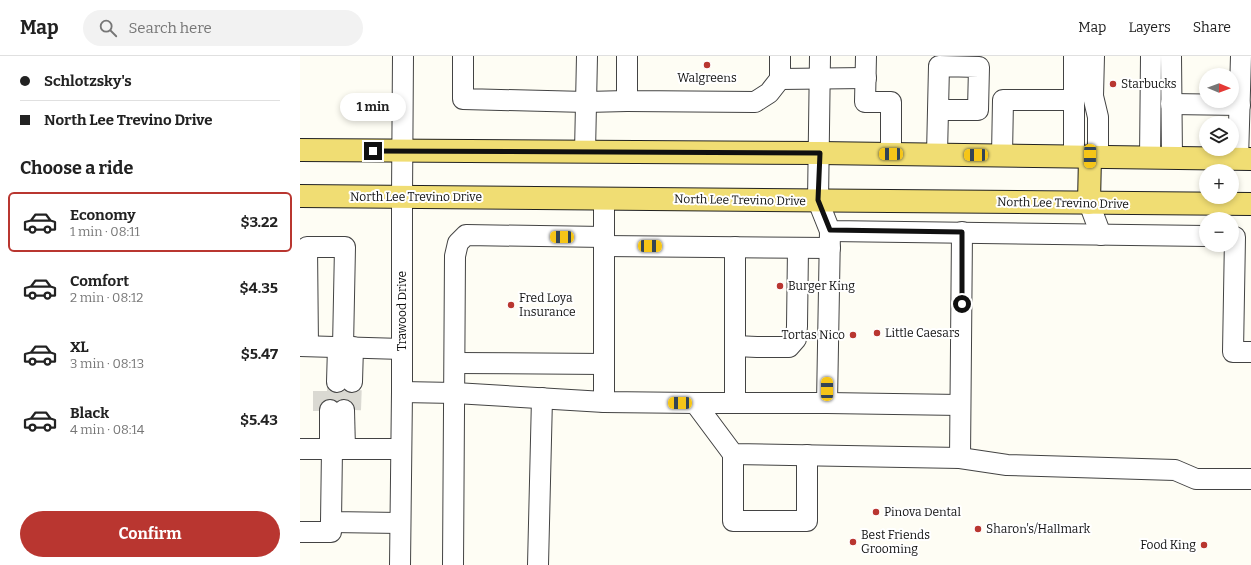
<!DOCTYPE html>
<html lang="en">
<head>
<meta charset="utf-8">
<style>
	body { margin:0; font-family:Bitter,serif; background:#f2f2f2; color:#222; height:100vh; display:flex; flex-direction:column; font-size:15px; white-space:nowrap }
	* { box-sizing:border-box; margin:0 }
	p { font-size:13px; color:#767676 }
	.icon { flex:none; width:22px; height:22px; fill:none; stroke:currentColor; stroke-width:2; stroke-linecap:round; stroke-linejoin:round }
	.map { position:relative; flex:1; overflow:hidden }
	.side { display:flex; flex-direction:column; background:#fff; width:300px }
	.side>* { flex:none }
	.top-card { display:grid; align-content:center; height:88px; padding:0 20px; background:#fff }
	.needle { width:26px; rotate:91deg }
	.fabs { position:absolute; left:899px; top:12px; display:grid; gap:8px }
	.fabs a { display:grid; place-items:center; width:40px; height:40px; border-radius:50%; background:#fff; box-shadow:0 2px 6px #0003; font-size:20px }
	.end { position:absolute; width:18px; height:18px; margin:-9px; border:5px solid #101010; background:#fff; box-shadow:0 0 0 2px #fff }
	.from { border-radius:50% }
	.bubble { position:absolute; height:28px; border-radius:14px; background:#fff; box-shadow:0 2px 6px #0003; font-size:13px; font-weight:700; line-height:28px; text-align:center }
	.car { position:absolute; width:12px; height:24px; margin:-12px -6px; border-radius:5px; box-shadow:0 0 3px 1px #0007; background:linear-gradient(#f5c518 24%,#345 0 40%,#f5c518 0 76%,#345 0 86%,#f5c518 0) }
	.top-card b { display:flex; align-items:center; gap:14px; height:38px; font-size:15px }
	.top-card b+b { border-top:1px solid #e0e0e0 }
	.top-card i { width:10px; height:10px; background:#222 }
	ul { padding:0; list-style:none }
	li { display:flex; align-items:center; gap:12px; height:60px; margin:0 8px 6px; padding:0 12px; border:2px solid transparent; border-radius:6px }
	li div { flex:1 }
	li b { display:block; font-size:15px }
	li em { font-style:normal; font-weight:700 }
	li.on { border-color:#b93630 }
	li>.icon { width:36px; height:36px; stroke-width:1.5 }
	h2 { padding:0 20px; font-size:18px; line-height:48px }
	.action { display:flex; gap:8px; margin-top:auto; padding:8px 20px }
	.action a { flex:1; height:46px; border-radius:24px; background:#b93630; color:#fff; font-size:16px; font-weight:700; line-height:46px; text-align:center }
	header { display:flex; align-items:center; gap:24px; box-sizing:border-box; height:56px; padding:0 20px; background:#fff; border-bottom:1px solid #e0e0e0 }
	header strong { font-size:19px }
	nav { display:flex; gap:22px; margin-inline-start:auto; font-size:14px }
	.search { width:280px; height:36px; background:#f2f2f2; display:flex; align-items:center; gap:10px; box-sizing:border-box; padding:0 14px; border-radius:22px; color:#767676; font-size:15px }
	main { display:flex; flex:1; min-height:0 }
	.map>svg:first-child { display:block }
	.lines { fill:none; stroke-linecap:round; stroke-linejoin:round }
	.minor-tunnel { stroke:#dad9d2; stroke-width:20; stroke-dasharray:20 10; stroke-linecap:butt }
	.minor-casing { stroke:#434343; stroke-width:22 }
	.major-casing { stroke:#212121; stroke-width:24 }
	.minor { stroke:#fff; stroke-width:20 }
	.major { stroke:#f0dd73; stroke-width:22 }
	.route { stroke:#101010; stroke-width:5 }
	.poi-dot { fill:#b93630; stroke:#fff; stroke-width:1.5 }
	.labels { text-anchor:middle; dominant-baseline:central; stroke-width:4; stroke-linejoin:round; paint-order:stroke }
	.poi-label { font-size:12px; fill:#101010; stroke:#fff; text-anchor:start }
	.street-label { font-size:12px; fill:#101010; stroke:#fff }
</style>
</head>
<body>
<header>
<strong>Map</strong>
<div class="search"><svg class="icon" aria-label="search" viewBox="0 0 24 24"><circle cx="10" cy="10" r="6"/><path d="M15 15l6 6"/></svg>Search here</div>
<nav><a>Map</a><a>Layers</a><a>Share</a></nav>
</header>
<main>
<section class="side">
<div class="top-card">
<b><i class="from"></i>Schlotzsky's</b>
<b><i></i>North Lee Trevino Drive</b>
</div>
<h2>Choose a ride</h2>
<ul>
<li class="on"><svg class="icon" aria-label="car" viewBox="0 0 24 24"><path d="M5 17H2v-5l4-1 3-4h7l3 4 3 1v5h-3M9 17h6M6 11h13"/><circle cx="7" cy="17" r="2"/><circle cx="17" cy="17" r="2"/></svg><div><b>Economy</b><p>1 min · 08:11</p></div><em>$3.22</em></li>
<li><svg class="icon" aria-label="car" viewBox="0 0 24 24"><path d="M5 17H2v-5l4-1 3-4h7l3 4 3 1v5h-3M9 17h6M6 11h13"/><circle cx="7" cy="17" r="2"/><circle cx="17" cy="17" r="2"/></svg><div><b>Comfort</b><p>2 min · 08:12</p></div><em>$4.35</em></li>
<li><svg class="icon" aria-label="car" viewBox="0 0 24 24"><path d="M5 17H2v-5l4-1 3-4h7l3 4 3 1v5h-3M9 17h6M6 11h13"/><circle cx="7" cy="17" r="2"/><circle cx="17" cy="17" r="2"/></svg><div><b>XL</b><p>3 min · 08:13</p></div><em>$5.47</em></li>
<li><svg class="icon" aria-label="car" viewBox="0 0 24 24"><path d="M5 17H2v-5l4-1 3-4h7l3 4 3 1v5h-3M9 17h6M6 11h13"/><circle cx="7" cy="17" r="2"/><circle cx="17" cy="17" r="2"/></svg><div><b>Black</b><p>4 min · 08:14</p></div><em>$5.43</em></li>
</ul>
<div class="action"><a>Confirm</a></div>
</section>
<div class="map">
<svg width="951" height="509" viewBox="0 0 951 509">
	<rect width="100%" height="100%" fill="#fefdf4"/>
	<g class="lines">
		<g class="minor-tunnel">
			<polyline points="37,326 37,354"/>
			<polyline points="51,354 52,326"/>
			<polyline points="23,355 23,326"/>
		</g>
		<g class="minor-casing">
			<g id="minor">
				<polyline points="163,0 163,43 286,46 327,45"/>
				<polyline points="327,0 327,45 455,46 469,37 480,23 480,0"/>
				<polyline points="520,0 518,145 530,175 906,180"/>
				<polyline points="566,0 565,46 591,46 591,98"/>
				<polyline points="794,0 793,40 798,61 798,100"/>
				<polyline points="871,0 872,101"/>
				<polyline points="480,23 566,22"/>
				<polyline points="871,48 940,49"/>
				<polyline points="285,96 287,0"/>
				<polyline points="637,98 639,10 679,11 678,54 638,54"/>
				<polyline points="702,99 703,44 774,44"/>
				<polyline points="774,100 774,0"/>
				<polyline points="850,102 851,0"/>
				<polyline points="938,103 941,0"/>
				<polyline points="789,147 801,179"/>
				<polyline points="935,181 933,296 951,296"/>
				<polyline points="304,190 530,192"/>
				<polyline points="0,290 102,293"/>
				<polyline points="8,290 7,191 45,191 43,291"/>
				<polyline points="435,290 457,291 489,291 496,283 497,270 498,192"/>
				<polyline points="155,307 304,308"/>
				<polyline points="37,326 38,291"/>
				<polyline points="52,326 53,291"/>
				<polyline points="102,336 155,337 304,346 395,347 433,398 660,402 707,409 875,414 896,423 951,423"/>
				<polyline points="304,346 304,142"/>
				<polyline points="395,347 527,347 530,175"/>
				<polyline points="435,347 435,191"/>
				<polyline points="527,347 660,349"/>
				<polyline points="44,354 45,393"/>
				<polyline points="0,393 101,393"/>
				<polyline points="30,393 30,354"/>
				<polyline points="32,393 31,466 100,467"/>
				<polyline points="433,398 433,465 507,465 507,399"/>
				<polyline points="660,402 662,176"/>
				<polyline points="0,476 31,476 31,466"/>
				<polyline points="100,509 102,336 102,140 103,0"/>
				<polyline points="153,509 155,200 158,187 166,179 304,181"/>
				<polyline points="238,509 242,342"/>
			</g>
		</g>
		<g class="major-casing">
			<g id="major">
				<polyline points="0,94 519,97 951,103"/>
				<polyline points="0,140 951,148"/>
				<polyline points="789,147 790,100"/>
			</g>
		</g>
		<use href="#minor" class="minor"/>
		<use href="#major" class="major"/>
	</g>
	<g class="lines">
		<polyline class="route" points="73,95 520,97 518,144 530,174 662,176 662,248"/>
	</g>
	<g class="poi-dot">
		<circle cx="407" cy="9" r="4"/>
		<circle cx="813" cy="28" r="4"/>
		<circle cx="480" cy="230" r="4"/>
		<circle cx="211" cy="249" r="4"/>
		<circle cx="577" cy="277" r="4"/>
		<circle cx="553" cy="279" r="4"/>
		<circle cx="576" cy="456" r="4"/>
		<circle cx="678" cy="473" r="4"/>
		<circle cx="553" cy="486" r="4"/>
		<circle cx="904" cy="489" r="4"/>
	</g>
	<g class="labels">
		<g class="poi-label">
			<text x="407" y="22" text-anchor="middle">Walgreens</text>
			<text x="821" y="28">Starbucks</text>
			<text x="488" y="230">Burger King</text>
			<text x="219" y="242">Fred Loya<tspan x="219" dy="14">Insurance</tspan></text>
			<text x="585" y="277">Little Caesars</text>
			<text x="545" y="279" text-anchor="end">Tortas Nico</text>
			<text x="584" y="456">Pinova Dental</text>
			<text x="686" y="473">Sharon's/Hallmark</text>
			<text x="561" y="479">Best Friends<tspan x="561" dy="14">Grooming</tspan></text>
			<text x="896" y="489" text-anchor="end">Food King</text>
		</g>
		<g class="street-label">
			<text x="116" y="141">North Lee Trevino Drive</text>
			<text transform="translate(440 144) rotate(1)">North Lee Trevino Drive</text>
			<text transform="translate(763 147) rotate(1)">North Lee Trevino Drive</text>
			<text transform="translate(102 255) rotate(-90)">Trawood Drive</text>
		</g>
	</g>
</svg>
<div class="fabs">
<a><svg class="needle" viewBox="-14 -14 28 28"><path d="M0-13l5 13h-10z" fill="#e53935"/><path d="M0 13l5-13h-10z" fill="#767676"/></svg></a>
<a><svg class="icon" aria-label="layers" viewBox="0 0 24 24"><path d="M12 4l9 5-9 5-9-5zM3 14l9 5 9-5"/></svg></a>
<a>+</a>
<a>−</a>
</div>
<i class="end from" style="left:662px;top:248px"></i>
<i class="end" style="left:73px;top:95px"></i>
<div class="bubble" style="left:40px;top:37px;width:66px">1 min</div>
<i class="car" style="left:591px;top:98px;rotate:270deg"></i>
<i class="car" style="left:676px;top:99px;rotate:270deg"></i>
<i class="car" style="left:790px;top:100px;rotate:181deg"></i>
<i class="car" style="left:262px;top:181px;rotate:271deg"></i>
<i class="car" style="left:350px;top:190px;rotate:91deg"></i>
<i class="car" style="left:527px;top:333px;rotate:0deg"></i>
<i class="car" style="left:380px;top:347px;rotate:270deg"></i>
</div>
</main>
</body>
</html>
